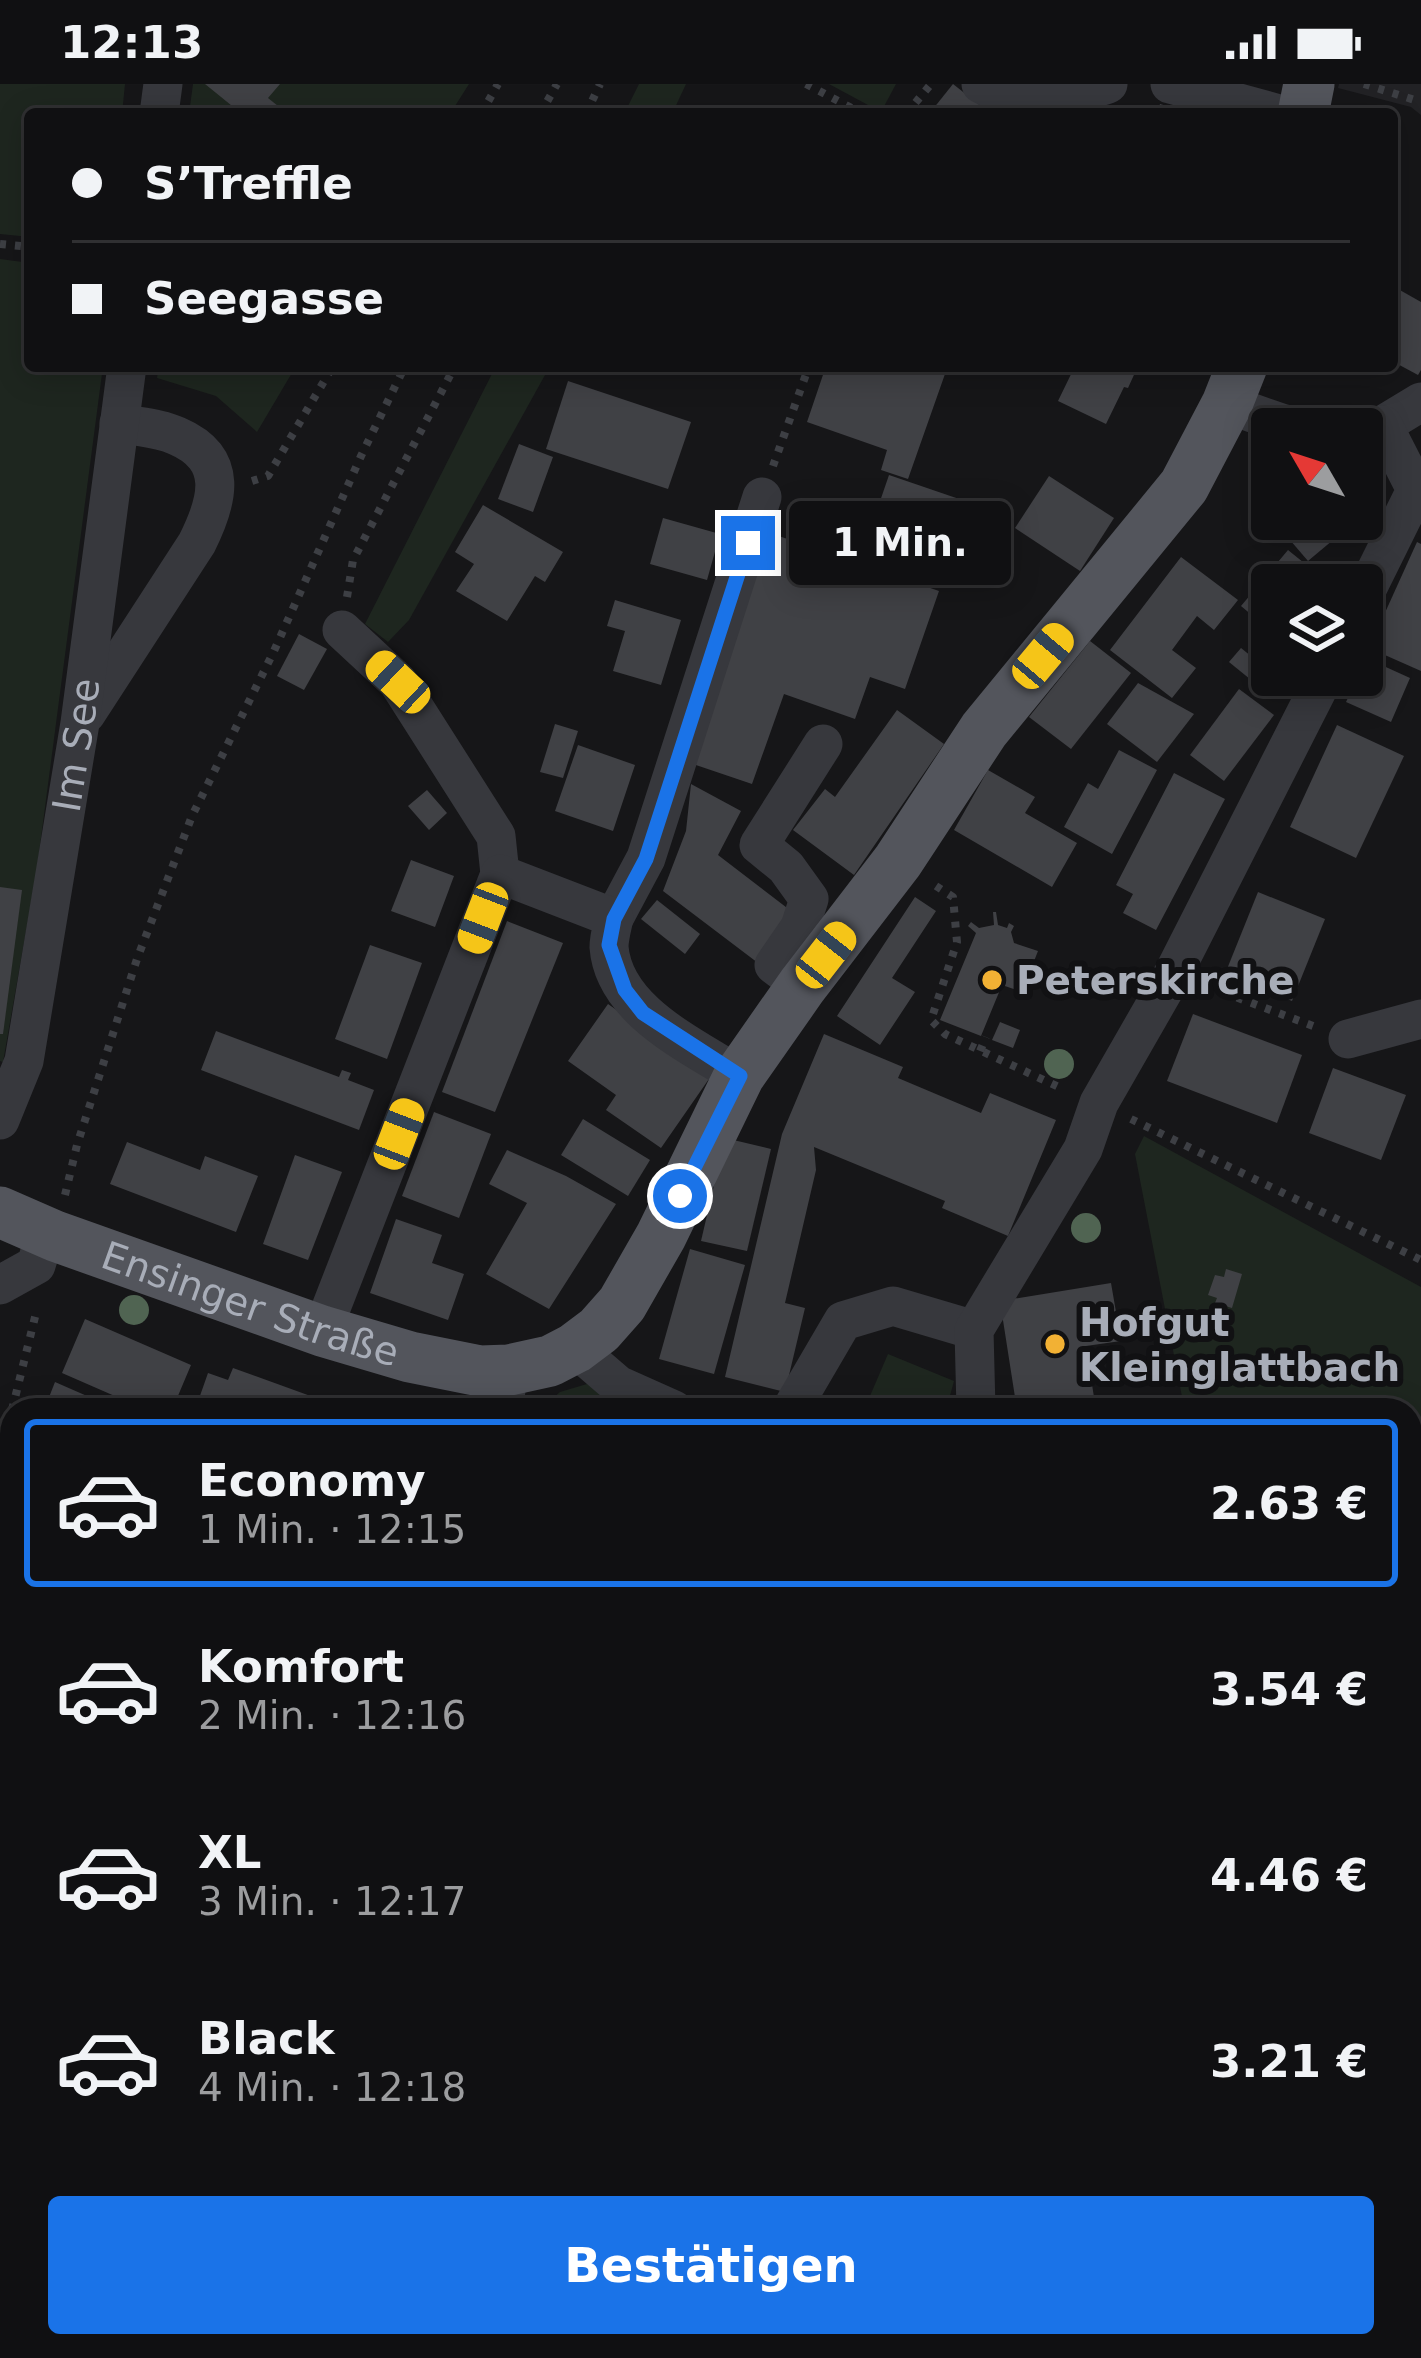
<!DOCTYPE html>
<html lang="de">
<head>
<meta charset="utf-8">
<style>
	body { margin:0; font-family:"DejaVu Sans",sans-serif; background:#1e1e20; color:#f1f3f6; height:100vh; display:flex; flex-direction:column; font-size:45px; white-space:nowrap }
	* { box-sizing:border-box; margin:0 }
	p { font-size:39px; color:#9c9d9f }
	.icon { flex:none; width:66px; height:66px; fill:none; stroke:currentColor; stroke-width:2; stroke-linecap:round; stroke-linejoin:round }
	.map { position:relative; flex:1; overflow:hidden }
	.details { position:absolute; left:0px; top:1314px; width:1422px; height:960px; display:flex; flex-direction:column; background:#101012; border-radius:36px 36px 0 0; box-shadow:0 6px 30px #0003,0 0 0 3px #303032 }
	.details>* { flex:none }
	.guide { position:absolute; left:24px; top:24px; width:1374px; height:264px; border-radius:12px; box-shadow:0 6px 30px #0003,0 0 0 3px #303032; display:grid; align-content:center; height:264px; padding:0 48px; background:#101012 }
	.needle { width:78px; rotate:309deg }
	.tools { position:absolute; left:1251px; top:324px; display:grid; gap:24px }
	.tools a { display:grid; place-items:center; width:132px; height:132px; border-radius:12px; background:#101012; box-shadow:0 6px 30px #0003,0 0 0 3px #303032; font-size:60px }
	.end { position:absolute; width:54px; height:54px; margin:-27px; border:15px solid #1a73e8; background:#fff; box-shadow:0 0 0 6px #fff }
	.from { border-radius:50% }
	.bubble { position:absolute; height:84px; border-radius:12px; background:#101012; box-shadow:0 6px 30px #0003,0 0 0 3px #303032; font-size:39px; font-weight:700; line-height:84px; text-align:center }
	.car { position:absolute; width:36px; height:72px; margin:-36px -18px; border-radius:15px; box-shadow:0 0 9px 3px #0007; background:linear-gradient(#f5c518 24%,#345 0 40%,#f5c518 0 76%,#345 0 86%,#f5c518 0) }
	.guide b { display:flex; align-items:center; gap:42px; height:114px; font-size:45px }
	.guide b+b { border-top:3px solid #303032 }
	.guide i { width:30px; height:30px; background:#f1f3f6 }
	ul { padding:21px 0 0; list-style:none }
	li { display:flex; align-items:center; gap:36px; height:168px; margin:0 24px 18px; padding:0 24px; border:6px solid transparent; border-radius:12px }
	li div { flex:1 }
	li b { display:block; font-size:45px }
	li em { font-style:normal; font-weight:700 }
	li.active { border-color:#1a73e8 }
	li>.icon { width:108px; height:108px; stroke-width:1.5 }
	.button { display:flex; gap:24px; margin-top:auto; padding:24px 48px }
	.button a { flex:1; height:138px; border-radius:12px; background:#1a73e8; color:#fff; font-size:48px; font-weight:700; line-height:138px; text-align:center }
	.status { display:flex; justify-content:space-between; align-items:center; height:84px; padding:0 60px; background:#101012; direction:ltr }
	.status svg { height:33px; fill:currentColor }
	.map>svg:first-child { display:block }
	.built { fill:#222225 }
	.green { fill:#1e261f }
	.building { fill:#404145 }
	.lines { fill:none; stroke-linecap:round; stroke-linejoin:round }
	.path { stroke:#3d3f44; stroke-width:8; stroke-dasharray:6 9; stroke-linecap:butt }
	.minor { stroke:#37383d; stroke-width:39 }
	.major { stroke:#53555c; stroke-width:51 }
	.tree { fill:#506452 }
	.route { stroke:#1a73e8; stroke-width:15 }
	.poi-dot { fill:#f2b134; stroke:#111113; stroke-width:4.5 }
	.labels { text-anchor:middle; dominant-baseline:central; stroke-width:12; stroke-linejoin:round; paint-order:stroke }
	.street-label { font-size:39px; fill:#a8adb8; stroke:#111113 }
	.poi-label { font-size:39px; font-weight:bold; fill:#a8adb8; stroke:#111113; text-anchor:start }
</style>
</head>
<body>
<div class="status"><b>12:13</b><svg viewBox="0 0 49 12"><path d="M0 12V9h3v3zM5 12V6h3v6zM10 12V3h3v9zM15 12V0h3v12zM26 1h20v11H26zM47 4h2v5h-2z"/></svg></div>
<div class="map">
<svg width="1421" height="2274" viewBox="0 0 1421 2274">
	<rect width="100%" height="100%" fill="#161618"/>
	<g class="built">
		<polygon points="1339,0 1421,0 1421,31 1411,23 1338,4"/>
		<polygon points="1421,1420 1421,1667 1410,1662 1410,1447"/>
		<polygon points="500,2262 750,2262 734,2274 502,2274"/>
	</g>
	<g class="green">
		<polygon points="0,0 125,0 122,30 30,30 30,153 0,150"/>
		<polygon points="193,0 469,0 450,30 189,30"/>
		<polygon points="639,0 686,0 672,30 624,30"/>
		<polygon points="829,0 896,0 881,28"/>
		<polygon points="0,175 30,179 30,282 103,282 37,784 3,978 0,977"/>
		<polygon points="159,282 296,282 257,348 216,312 157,294"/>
		<polygon points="496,282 550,282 409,536 388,558 365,540"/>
		<polygon points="1144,1052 1421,1203 1421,1353 1410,1378 1410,1326 1207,1326 1184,1323 1135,1070"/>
		<polygon points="888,1270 954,1297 946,1326 864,1326"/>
		<polygon points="587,1300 644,1326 540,1326 560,1308"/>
		<polygon points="12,1380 12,1552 0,1603 0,1433"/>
	</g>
	<g class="building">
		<polygon points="205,0 280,0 268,14 288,30 242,30"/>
		<polygon points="953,0 991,30 929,30"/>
		<polygon points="1160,20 1190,29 1190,30 1157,30"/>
		<polygon points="1398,205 1421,218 1421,286 1418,291 1392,277 1392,215"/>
		<polygon points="826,282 922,282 945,290 908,395 881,386 887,366 807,338"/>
		<polygon points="1075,282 1138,282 1128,304 1124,303 1106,340 1058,317"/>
		<polygon points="568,297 691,338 668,405 546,365"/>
		<polygon points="519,360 553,373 533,428 498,415"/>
		<polygon points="889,391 1003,430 980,497 866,458"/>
		<polygon points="1049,392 1114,434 1080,487 1015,444"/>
		<polygon points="1362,404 1376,420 1362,431"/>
		<polygon points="483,421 563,468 545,498 535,492 507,537 456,507 474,480 455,468"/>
		<polygon points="663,434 720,450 707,496 650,480"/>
		<polygon points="1272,435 1358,435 1308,477"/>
		<polygon points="770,449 939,507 905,605 870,593 855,635 784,610 752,700 690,679"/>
		<polygon points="1417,458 1421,460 1421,587 1369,564"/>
		<polygon points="1288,466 1314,487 1302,501 1272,501 1272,548 1241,522"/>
		<polygon points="1181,473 1238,516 1214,546 1197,532 1172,566 1196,584 1172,614 1110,566"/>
		<polygon points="615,516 681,536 661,601 613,587 625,547 607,542"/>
		<polygon points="299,550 327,565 304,606 277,592"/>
		<polygon points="1090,557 1131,589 1071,665 1029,633"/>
		<polygon points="1241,564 1272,589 1261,604 1229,578"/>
		<polygon points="1366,574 1410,594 1391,638 1346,618 1359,591 1362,591"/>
		<polygon points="1138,599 1194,630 1157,678 1107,640"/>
		<polygon points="1239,605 1274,631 1224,697 1190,671"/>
		<polygon points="897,626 944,660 854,791 793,746 825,705 835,713"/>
		<polygon points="555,640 578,647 563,694 540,688"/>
		<polygon points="1337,641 1404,672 1356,774 1290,743"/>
		<polygon points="578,661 635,681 613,747 555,727"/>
		<polygon points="1119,666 1157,686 1112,770 1064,743 1088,699 1098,705"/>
		<polygon points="988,686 1035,713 1025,729 1077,759 1052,803 954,746"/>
		<polygon points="1174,689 1225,715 1156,846 1123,829 1133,810 1116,801"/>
		<polygon points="691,700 741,727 718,771 795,830 758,879 663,807 686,747"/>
		<polygon points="427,706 447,729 429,746 408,722"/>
		<polygon points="411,776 454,792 435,843 391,827"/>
		<polygon points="0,803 22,806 3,950 0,950"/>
		<polygon points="1258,808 1325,835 1292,917 1225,890"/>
		<polygon points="915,813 936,827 892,894 915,908 880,961 837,932"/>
		<polygon points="657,816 700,850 685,870 641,835"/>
		<polygon points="993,828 996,828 998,841 1007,844 1009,839 1014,842 1011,848 1014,859 1038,867 1022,908 1002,901 981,952 940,936 976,849 968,842 971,838 979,844 994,841"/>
		<polygon points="507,837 563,859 495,1028 442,1008"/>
		<polygon points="370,861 422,879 387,975 335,955"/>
		<polygon points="608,920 711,992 661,1064 606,1026 616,1011 568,977"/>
		<polygon points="1193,930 1302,971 1277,1039 1167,997"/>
		<polygon points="1000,938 1020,946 1013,964 992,956"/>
		<polygon points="216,947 339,993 342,986 351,989 348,996 374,1006 359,1046 201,986"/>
		<polygon points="824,950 903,983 898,994 981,1029 990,1009 1056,1036 1008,1152 942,1124 945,1117 814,1063 816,1086 785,1219 805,1224 785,1308 725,1293 782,1050"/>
		<polygon points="1333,984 1406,1011 1381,1076 1309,1049"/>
		<polygon points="434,1028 491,1050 459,1134 402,1112"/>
		<polygon points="583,1035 650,1076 628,1112 561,1071"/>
		<polygon points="725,1054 771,1065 747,1167 701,1157"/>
		<polygon points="127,1058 200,1086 205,1072 258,1092 236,1148 110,1100"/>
		<polygon points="507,1066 566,1092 616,1120 549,1225 486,1190 527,1119 489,1100"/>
		<polygon points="295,1071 342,1088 308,1176 263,1160"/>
		<polygon points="396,1135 442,1151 432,1179 464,1190 448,1236 370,1209"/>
		<polygon points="690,1165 745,1181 714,1290 659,1275"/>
		<polygon points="1226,1185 1242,1190 1232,1224 1215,1219 1217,1214 1208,1211 1215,1191 1224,1193"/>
		<polygon points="1111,1199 1121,1257 1086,1262 1096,1326 1017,1326 1000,1217"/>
		<polygon points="85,1235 191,1281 172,1326 130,1326 133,1320 62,1289"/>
		<polygon points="233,1284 316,1314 312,1326 195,1326 208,1289 228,1296"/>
		<polygon points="55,1298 119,1326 44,1326"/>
		<polygon points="385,1312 412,1322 410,1326 380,1326"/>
		<polygon points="1410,1684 1421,1690 1421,1735 1410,1730"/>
		<polygon points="1415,1998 1421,2003 1421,2045 1410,2037 1410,2004"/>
		<polygon points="1421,2047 1421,2144 1410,2158 1410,2048 1416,2053"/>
		<polygon points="115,2262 171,2262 164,2274 108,2274"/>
		<polygon points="664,2262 720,2262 704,2274 673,2274"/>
		<polygon points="933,2262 1029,2262 1018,2274 1000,2274 988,2263 978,2274 946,2274"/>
		<polygon points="1199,2262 1211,2262 1222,2274 1199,2274 1193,2267"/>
		<polygon points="373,2263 400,2264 400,2274 373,2274"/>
	</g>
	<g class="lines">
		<g class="path">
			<polyline points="806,0 863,30"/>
			<polyline points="1364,0 1421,18"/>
			<polyline points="481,30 498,0"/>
			<polyline points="540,30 557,0"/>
			<polyline points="586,30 600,0"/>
			<polyline points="906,30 931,0"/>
			<polyline points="0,160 30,163"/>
			<polyline points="773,382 809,282"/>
			<polyline points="252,397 268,392 333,282"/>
			<polyline points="347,513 353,476 455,282"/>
			<polyline points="936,802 953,813 957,858 931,936 945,950 1063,1005"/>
			<polyline points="1209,903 1313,942"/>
			<polyline points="980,967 986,953"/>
			<polyline points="1131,1035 1421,1176"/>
			<polyline points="65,1111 77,1061 137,875 192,732 274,567 361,372 405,282"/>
			<polyline points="12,1326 37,1225"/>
			<polyline points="0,1378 12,1327"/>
			<polyline points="1410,1424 1421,1398"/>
			<polyline points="1410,1672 1421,1677"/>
			<polyline points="1410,1965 1421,1949"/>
			<polyline points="760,2274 779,2262"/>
			<polyline points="1159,2274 1171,2262"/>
		</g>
		<g class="minor">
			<path d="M981,0c56,31 71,17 127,0"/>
			<polyline points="1170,0 1279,30"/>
			<polyline points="159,30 163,0"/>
			<polyline points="1227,320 1281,339 1308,345"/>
			<polyline points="1358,345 1383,341 1421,318"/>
			<polyline points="1362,515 1416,406 1383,341"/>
			<polyline points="342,546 398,598 496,752 500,790"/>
			<path d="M86,630l111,-171c21,-42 33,-84 -20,-107 -17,-8 -39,-9 -58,-13"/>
			<polyline points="614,834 646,774 762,413"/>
			<polyline points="802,902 774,881 800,843 809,815 786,783 759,761 823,660"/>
			<polyline points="1348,955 1421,935"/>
			<path id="s1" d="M0,1036l24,-59 56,-338 47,-357"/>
			<polyline points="0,1201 36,1181 46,1148"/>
			<path d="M322,1247l178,-457 114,44c-2,9 -5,20 -5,29 5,64 83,98 130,129"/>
			<polyline points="575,1264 618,1301 674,1326"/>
			<polyline points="503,1326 509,1286"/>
			<polyline points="791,1326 843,1237 893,1222 974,1246"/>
			<polyline points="976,1326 974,1246 1083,1065 1099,1019 1173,890 1325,591"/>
			<polyline points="1410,1865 1421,1844"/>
			<polyline points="1410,1902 1421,1908"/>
			<polyline points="463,2262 465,2274"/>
			<polyline points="1276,2262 1290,2274"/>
			<polyline points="1085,2274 1097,2262"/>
		</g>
		<g class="major">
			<polyline points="1303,30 1309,0"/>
			<path id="s2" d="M0,1128l55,24 267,95 88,26 70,14 29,-1 41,-9 25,-13 24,-18 23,-26 39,-68 78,-160 63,-90 96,-125 86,-131 200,-244 43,-82 15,-38"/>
		</g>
	</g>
	<g class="tree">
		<circle cx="1059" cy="980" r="15"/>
		<circle cx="1086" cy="1144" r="15"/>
		<circle cx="134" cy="1226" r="15"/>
	</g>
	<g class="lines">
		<polyline class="route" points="680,1112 740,992 643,929 625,906 609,861 614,835 646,775 748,459"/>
	</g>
	<g class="poi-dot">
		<circle cx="992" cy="896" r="12"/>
		<circle cx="1055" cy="1260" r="12"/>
	</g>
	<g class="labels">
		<g class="street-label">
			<text stroke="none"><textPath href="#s1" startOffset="384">Im See</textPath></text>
			<text stroke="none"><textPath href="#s2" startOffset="267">Ensinger Straße</textPath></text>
		</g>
		<g class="poi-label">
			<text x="1016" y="896">Peterskirche</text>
			<text x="1079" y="1238">Hofgut<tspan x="1079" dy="45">Kleinglattbach</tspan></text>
		</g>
	</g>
</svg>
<div class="tools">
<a><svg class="needle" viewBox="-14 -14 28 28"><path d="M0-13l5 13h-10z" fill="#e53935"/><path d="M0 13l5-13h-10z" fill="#9c9d9f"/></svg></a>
<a><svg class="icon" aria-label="layers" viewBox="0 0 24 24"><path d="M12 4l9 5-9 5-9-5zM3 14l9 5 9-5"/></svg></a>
</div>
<i class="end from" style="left:680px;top:1112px"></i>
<i class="end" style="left:748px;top:459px"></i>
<div class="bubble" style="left:789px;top:417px;width:222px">1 Min.</div>
<i class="car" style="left:1043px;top:572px;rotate:40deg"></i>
<i class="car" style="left:398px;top:598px;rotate:313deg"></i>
<i class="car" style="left:483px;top:834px;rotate:201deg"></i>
<i class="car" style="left:826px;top:871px;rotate:38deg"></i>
<i class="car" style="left:399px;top:1050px;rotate:21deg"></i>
<div class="guide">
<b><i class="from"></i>S’Treffle</b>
<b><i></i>Seegasse</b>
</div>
<section class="details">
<ul>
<li class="active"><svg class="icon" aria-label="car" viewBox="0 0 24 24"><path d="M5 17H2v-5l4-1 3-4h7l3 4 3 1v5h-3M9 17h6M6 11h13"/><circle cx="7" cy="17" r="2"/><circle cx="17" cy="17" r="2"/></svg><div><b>Economy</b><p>1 Min. · 12:15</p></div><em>2.63 €</em></li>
<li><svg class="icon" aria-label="car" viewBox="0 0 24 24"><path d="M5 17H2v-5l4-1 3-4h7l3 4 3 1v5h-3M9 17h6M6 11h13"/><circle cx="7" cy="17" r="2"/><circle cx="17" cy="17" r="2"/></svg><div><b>Komfort</b><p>2 Min. · 12:16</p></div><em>3.54 €</em></li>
<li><svg class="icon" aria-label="car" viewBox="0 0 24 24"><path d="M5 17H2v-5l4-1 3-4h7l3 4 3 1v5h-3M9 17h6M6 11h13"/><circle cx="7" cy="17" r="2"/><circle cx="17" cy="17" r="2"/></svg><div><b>XL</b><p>3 Min. · 12:17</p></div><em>4.46 €</em></li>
<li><svg class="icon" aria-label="car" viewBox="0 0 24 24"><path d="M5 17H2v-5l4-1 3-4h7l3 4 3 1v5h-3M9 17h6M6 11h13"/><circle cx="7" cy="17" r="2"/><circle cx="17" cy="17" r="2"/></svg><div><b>Black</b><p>4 Min. · 12:18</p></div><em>3.21 €</em></li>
</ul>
<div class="button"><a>Bestätigen</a></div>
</section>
</div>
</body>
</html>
